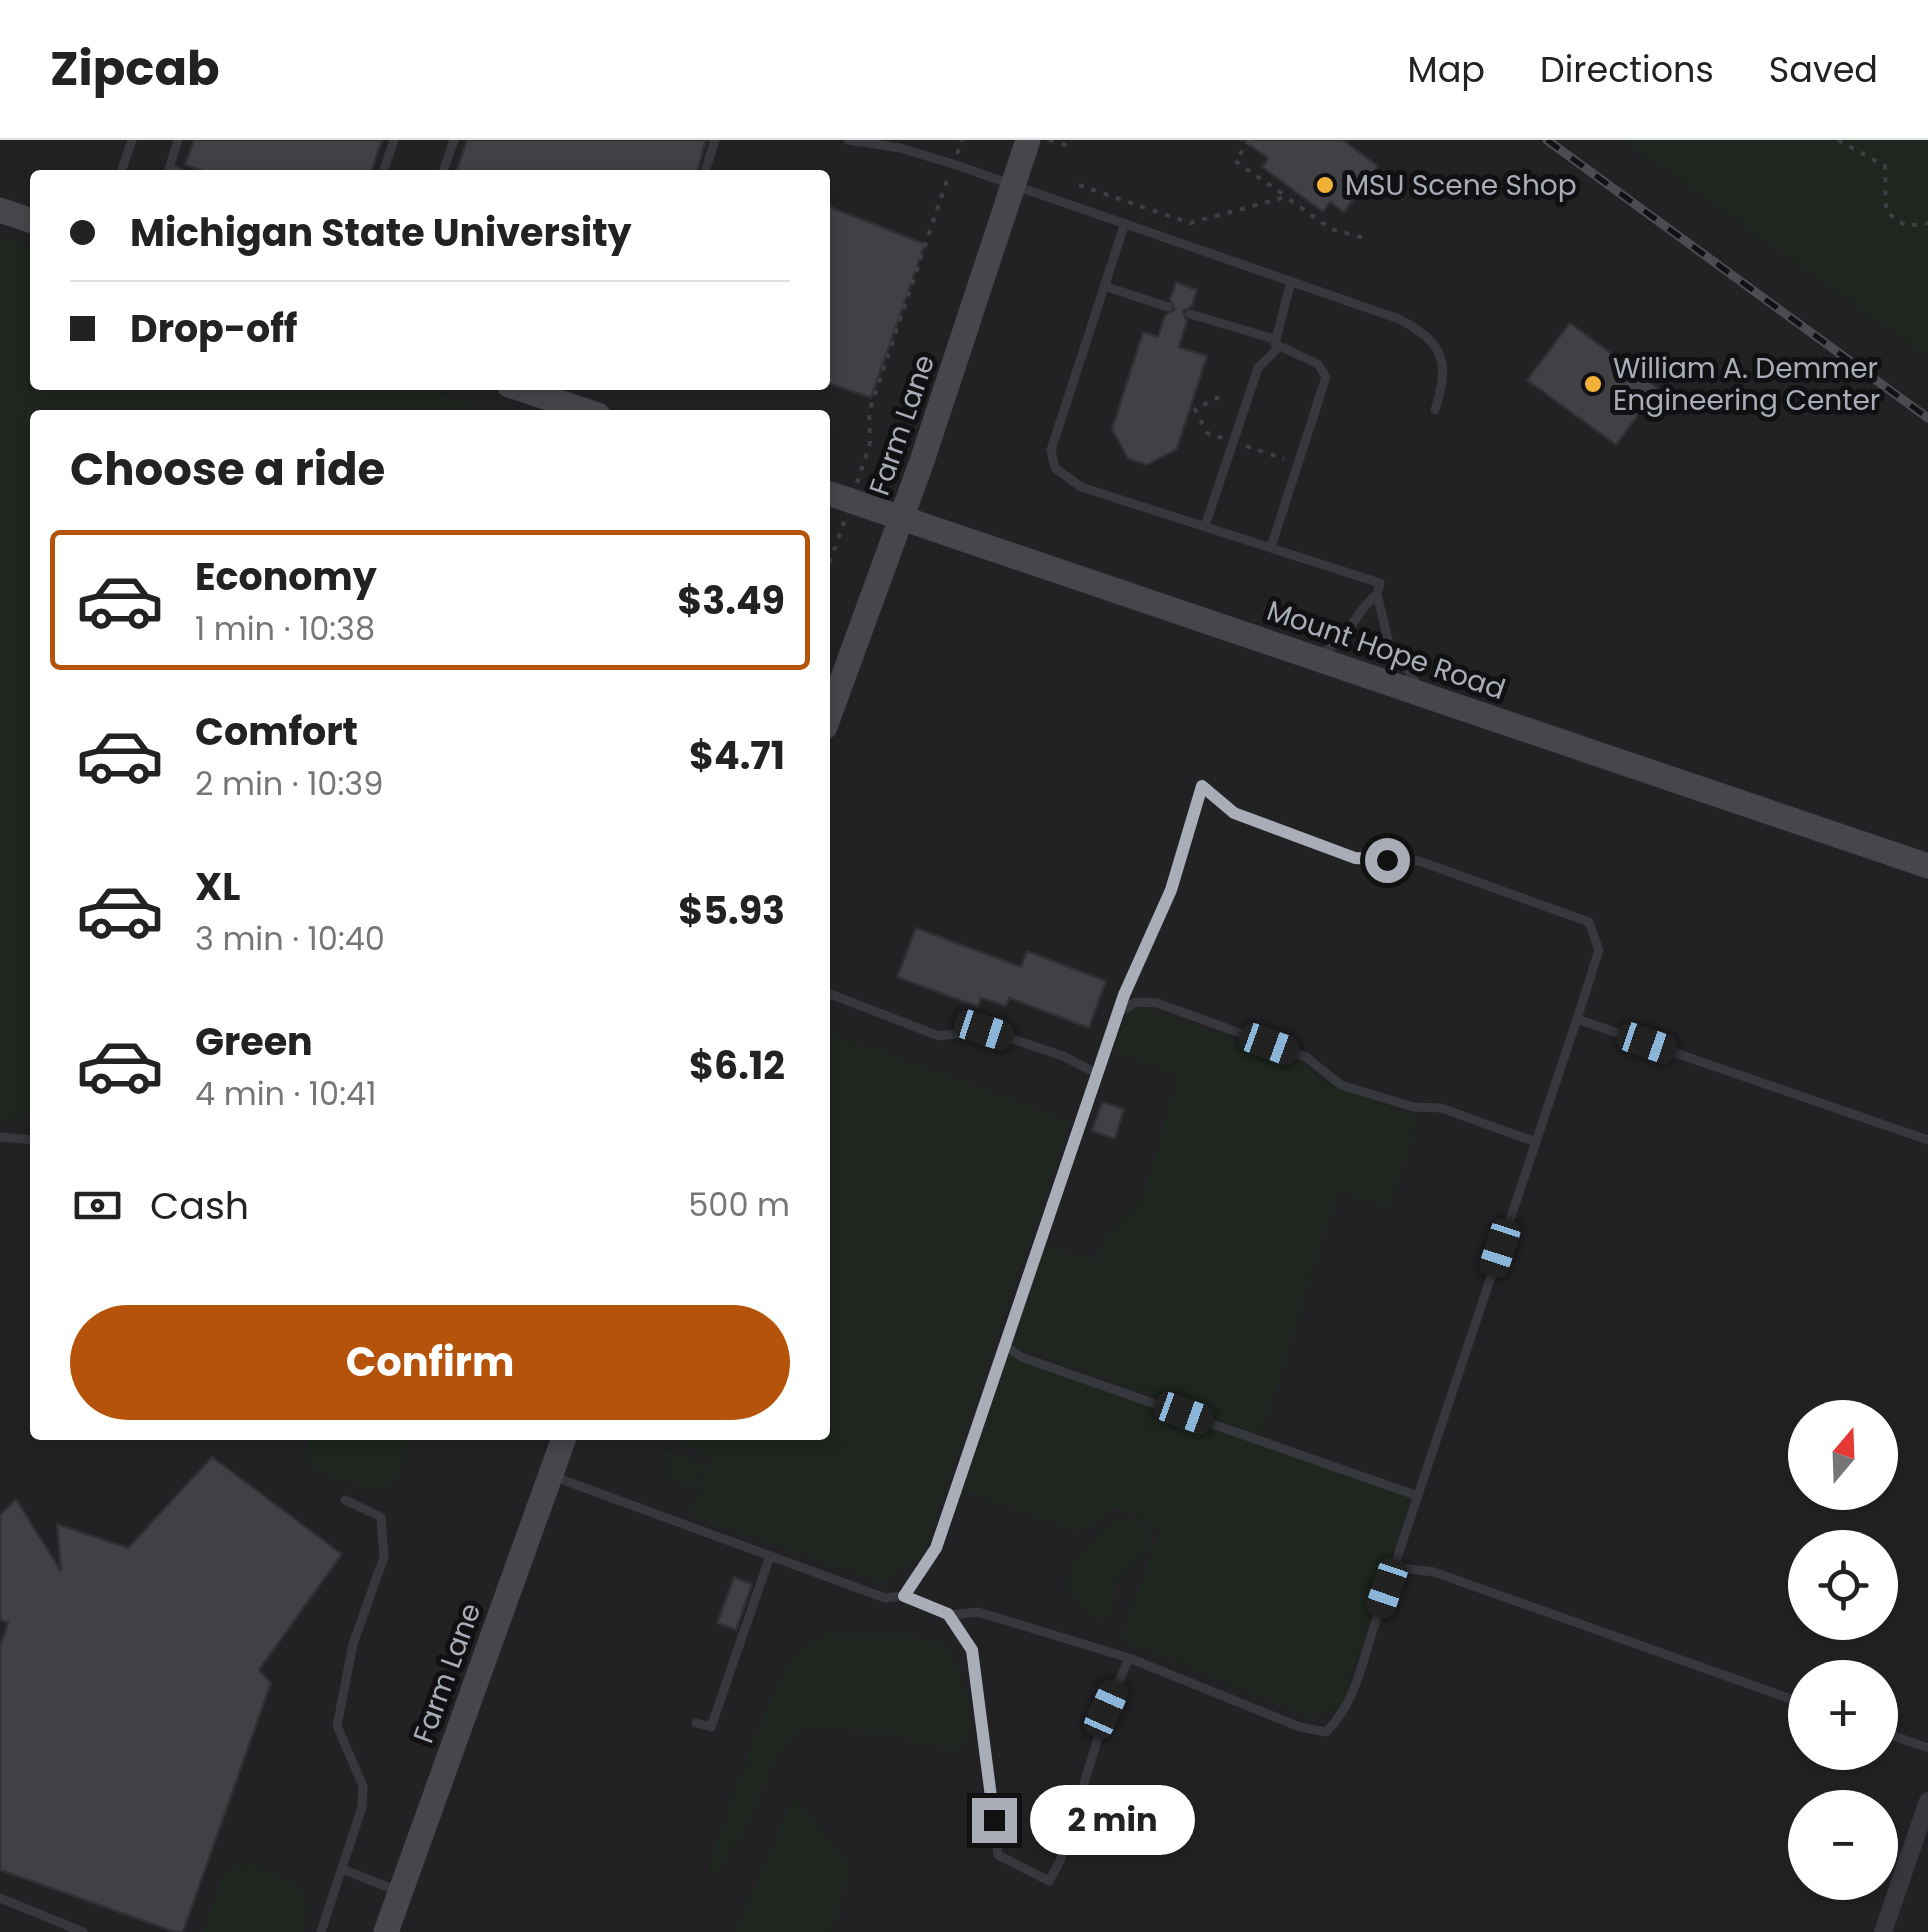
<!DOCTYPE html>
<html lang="en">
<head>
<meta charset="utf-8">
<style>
	body { margin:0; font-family:Poppins,sans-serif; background:#f2f2f2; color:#222; height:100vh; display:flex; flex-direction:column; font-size:38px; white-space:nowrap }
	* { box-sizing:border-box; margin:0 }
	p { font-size:32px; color:#767676 }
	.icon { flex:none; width:55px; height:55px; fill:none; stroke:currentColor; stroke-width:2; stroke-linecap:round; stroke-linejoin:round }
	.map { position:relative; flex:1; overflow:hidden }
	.panel { position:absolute; left:30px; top:270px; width:800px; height:1030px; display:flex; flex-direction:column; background:#fff; border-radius:10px; box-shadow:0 5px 15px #0003 }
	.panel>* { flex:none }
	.banner { position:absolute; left:30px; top:30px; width:800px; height:220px; border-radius:10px; box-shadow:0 5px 15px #0003; display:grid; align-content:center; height:220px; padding:0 40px; background:#fff }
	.needle { width:65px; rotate:19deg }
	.buttons { position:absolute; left:1788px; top:1260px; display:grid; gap:20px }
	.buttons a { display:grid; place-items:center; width:110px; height:110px; border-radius:50%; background:#fff; box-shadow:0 5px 15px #0003; font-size:50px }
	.end { position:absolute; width:45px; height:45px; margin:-22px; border:12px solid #a8adb8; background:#111; box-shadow:0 0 0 5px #111 }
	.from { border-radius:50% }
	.bubble { position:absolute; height:70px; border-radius:35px; background:#fff; box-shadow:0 5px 15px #0003; font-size:32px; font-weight:700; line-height:70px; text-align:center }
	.car { position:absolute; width:30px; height:60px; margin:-30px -15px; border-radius:12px; box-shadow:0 0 8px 2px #0007; background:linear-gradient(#222 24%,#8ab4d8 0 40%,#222 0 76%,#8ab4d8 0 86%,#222 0) }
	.banner b { display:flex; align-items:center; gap:35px; height:95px; font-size:38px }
	.banner b+b { border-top:2px solid #e0e0e0 }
	.banner i { width:25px; height:25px; background:#222 }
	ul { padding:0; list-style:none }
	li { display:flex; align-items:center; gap:30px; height:140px; margin:0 20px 15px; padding:0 20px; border:5px solid transparent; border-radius:10px }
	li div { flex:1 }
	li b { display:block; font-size:38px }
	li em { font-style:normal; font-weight:700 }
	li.active { border-color:#b45309 }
	li>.icon { width:90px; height:90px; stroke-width:1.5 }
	h2 { padding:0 40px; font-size:45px; line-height:120px }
	.pay { display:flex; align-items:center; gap:25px; height:110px; padding:0 40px; font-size:38px }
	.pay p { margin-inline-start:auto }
	.button { display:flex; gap:20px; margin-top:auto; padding:20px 40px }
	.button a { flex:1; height:115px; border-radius:60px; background:#b45309; color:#fff; font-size:40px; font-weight:700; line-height:115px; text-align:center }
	header { display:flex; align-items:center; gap:60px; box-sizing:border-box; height:140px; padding:0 50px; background:#fff; border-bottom:2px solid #e0e0e0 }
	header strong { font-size:48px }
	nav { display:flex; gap:55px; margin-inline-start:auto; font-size:35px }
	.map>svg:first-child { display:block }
	.built { fill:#222225; fill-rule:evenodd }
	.green { fill:#1e261f }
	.building { fill:#404145; stroke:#303034; stroke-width:2.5 }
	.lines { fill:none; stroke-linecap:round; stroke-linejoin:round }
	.path { stroke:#3d3f44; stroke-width:4; stroke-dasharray:5 8; stroke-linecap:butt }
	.lane { stroke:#37383d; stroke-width:9 }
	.street { stroke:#37383d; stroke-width:18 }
	.secondary { stroke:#45474d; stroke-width:25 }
	.rail-casing { stroke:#4a4c52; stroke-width:9 }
	.rail { stroke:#111113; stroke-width:5; stroke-dasharray:15; stroke-linecap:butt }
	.route { stroke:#a8adb8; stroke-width:12 }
	.poi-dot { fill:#f2b134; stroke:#111113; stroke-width:4 }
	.labels { text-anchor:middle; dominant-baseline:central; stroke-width:10; stroke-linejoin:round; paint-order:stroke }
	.poi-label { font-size:28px; fill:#a8adb8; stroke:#111113; text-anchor:start }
	.street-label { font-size:28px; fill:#a8adb8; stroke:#111113 }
</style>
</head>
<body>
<header>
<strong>Zipcab</strong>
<nav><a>Map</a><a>Directions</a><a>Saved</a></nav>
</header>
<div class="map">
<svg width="1928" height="1792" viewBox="0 0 1928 1792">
	<rect width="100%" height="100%" fill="#161618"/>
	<path class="built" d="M0,0h1928v1792h-1928zM35,35h790v210h-790zM35,275h790v1020h-790zM1805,1278h75v74h-75zM1805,1408h75v74h-75zM1805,1538h75v74h-75zM1805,1668h75v74h-75z"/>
	<g class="green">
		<polygon points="1624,0 1928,0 1928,217"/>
		<polygon points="0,97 35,110 35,245 416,245 501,275 35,275 35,976 0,982"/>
		<polygon points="1142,867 1301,922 1325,942 1420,978 1388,1067 1338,1050 1261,1295 1011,1204 1045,1106 1098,1122 1107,1094 1144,1056 1178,935 1114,911 1125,873"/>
		<polygon points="825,891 1069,981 923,1414 882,1441 688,1375 711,1316 667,1295 825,1295"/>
		<polygon points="1007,1214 1411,1358 1340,1569 1312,1577 1121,1499 1160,1391 1118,1367 1078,1392 962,1349"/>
		<polygon points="309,1295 414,1295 394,1343 373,1350 325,1333 312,1326 306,1316"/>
		<polygon points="664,1309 704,1325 694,1348 666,1336 671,1323 660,1318"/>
		<polygon points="1115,1378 1137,1380 1151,1394 1148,1409 1116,1442 1113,1473 1104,1480 1090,1477 1069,1449 1071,1425"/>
		<polygon points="826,1494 903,1494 943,1504 957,1523 971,1581 966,1606 948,1610 890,1594 801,1586 777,1614 746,1689 711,1739 710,1723 753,1601 790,1519"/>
		<polygon points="794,1657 851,1728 830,1792 736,1792"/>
		<path d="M240,1724c13,1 25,7 38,12 30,12 34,27 24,56h-99l21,-58z"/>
	</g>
	<g class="building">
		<polygon points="194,0 382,0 370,35 215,35 185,25"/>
		<polygon points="467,0 706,0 696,35 455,35"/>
		<polygon points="1242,0 1343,0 1378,26 1344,72 1330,62 1323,72 1262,27 1268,18"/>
		<polygon points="825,65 925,104 871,258 825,242"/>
		<polygon points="1176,142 1197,150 1192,166 1183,171 1187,182 1179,207 1207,216 1177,309 1147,325 1128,319 1112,289 1143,192 1158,197 1165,175 1175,170 1170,159"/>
		<polygon points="1570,183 1658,248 1616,305 1527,240"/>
		<polygon points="916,788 1021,827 1027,811 1106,841 1089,888 1009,858 1006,866 981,858 978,867 897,837"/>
		<polygon points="1102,962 1124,969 1115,999 1092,991"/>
		<polygon points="212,1317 342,1414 259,1530 271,1543 183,1792 175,1792 0,1730 0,1506 8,1483 0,1480 0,1375 16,1359 61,1431 57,1384 128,1408"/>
		<polygon points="734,1437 752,1444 736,1490 717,1483"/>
	</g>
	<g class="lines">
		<g class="path">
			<polyline points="1049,0 1073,7"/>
			<polyline points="1250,0 1235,21 1284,55"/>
			<polyline points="1838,0 1885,26 1886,72 1906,86 1928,83"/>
			<polyline points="957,14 962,0"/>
			<polyline points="1079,45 1190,83 1286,57 1331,89 1364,98"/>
			<polyline points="1219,257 1195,269 1207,293 1223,298"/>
			<polyline points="1246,306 1284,319"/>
			<polyline points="857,343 870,303 869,272 948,37"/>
			<polyline points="825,435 845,380"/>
		</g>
		<g class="lane">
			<polyline points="178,0 169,29 187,35"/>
			<path d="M848,0l52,8 53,16 446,155c46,24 51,43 36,91"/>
			<polyline points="120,35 132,0"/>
			<polyline points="382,35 394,0"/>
			<polyline points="442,35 454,0"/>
			<polyline points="704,35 715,0"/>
			<polyline points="1125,83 1051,310 1055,328 1081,347 1380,443 1377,454"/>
			<polyline points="1104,146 1168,167"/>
			<polyline points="1190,174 1274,199"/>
			<polyline points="1205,386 1258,228 1277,209"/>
			<polyline points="1271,407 1326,237 1318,224 1275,204 1291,141"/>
			<path d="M1319,515c34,-19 33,-40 58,-61l12,50 29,41"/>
			<polyline points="825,852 939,896 985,890 1063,916 1098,934 1124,855 1171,751 1202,647 1234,673 1355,718 1419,721 1589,782 1599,810 1577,879"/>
			<polyline points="1119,872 1136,862 1157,863 1306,917 1341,945 1413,967 1441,968 1536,1002"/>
			<polyline points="0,997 35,1000"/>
			<polyline points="1005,1205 1021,1217 1418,1356"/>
			<polyline points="555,1337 885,1458 903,1456 948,1475 972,1510 998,1715 1049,1741 1060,1721 1107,1569 1129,1518"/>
			<polyline points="1390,1439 1577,879 1928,1000"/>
			<polyline points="903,1456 936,1407 1098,934"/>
			<path d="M948,1475l30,-3 151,46 171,69 26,5c44,-43 38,-115 76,-164l32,4 371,132"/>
			<polyline points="696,1583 711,1587 770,1416"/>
			<polyline points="1880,1591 1928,1608"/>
			<polyline points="342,1729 400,1752"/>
			<polyline points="0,1758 83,1792"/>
			<polyline points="321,1792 362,1667 363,1646 337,1586 353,1504 384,1417 381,1377 345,1360"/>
		</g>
		<polyline class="street" points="1883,1792 1928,1661"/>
		<g class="secondary">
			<polyline points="0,70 35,82"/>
			<polyline points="509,245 598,275"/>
			<polyline points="825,352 1928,726"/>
			<polyline points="825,587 922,321 1028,0"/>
			<polyline points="386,1792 565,1295"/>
		</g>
		<g class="rail-casing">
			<polyline id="rail" points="1547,0 1928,278"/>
		</g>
		<use href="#rail" class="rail"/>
	</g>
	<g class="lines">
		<polyline class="route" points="994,1680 972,1510 948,1474 904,1456 936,1408 1124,855 1171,750 1202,646 1234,673 1355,718 1387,720"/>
	</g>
	<g class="poi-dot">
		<circle cx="1325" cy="45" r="10"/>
		<circle cx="1593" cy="244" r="10"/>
	</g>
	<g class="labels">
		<g class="poi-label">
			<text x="1345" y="45">MSU Scene Shop</text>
			<text x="1613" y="228">William A. Demmer<tspan x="1613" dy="32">Engineering Center</tspan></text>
		</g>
		<g class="street-label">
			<text transform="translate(902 285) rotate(-71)">Farm Lane</text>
			<text transform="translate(1386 510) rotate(19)">Mount Hope Road</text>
			<text transform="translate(447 1533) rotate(-70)">Farm Lane</text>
		</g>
	</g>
</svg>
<div class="buttons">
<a><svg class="needle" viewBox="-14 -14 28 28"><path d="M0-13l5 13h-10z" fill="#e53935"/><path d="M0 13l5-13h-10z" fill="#767676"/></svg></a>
<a><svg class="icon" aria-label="locate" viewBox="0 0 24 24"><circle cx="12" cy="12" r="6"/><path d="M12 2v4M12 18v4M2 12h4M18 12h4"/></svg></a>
<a>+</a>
<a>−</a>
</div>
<i class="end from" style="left:1387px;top:720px"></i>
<i class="end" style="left:994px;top:1680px"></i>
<div class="bubble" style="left:1030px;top:1645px;width:165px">2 min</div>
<i class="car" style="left:984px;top:890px;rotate:108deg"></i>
<i class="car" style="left:1647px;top:903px;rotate:109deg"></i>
<i class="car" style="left:1269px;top:904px;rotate:110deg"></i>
<i class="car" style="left:1500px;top:1108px;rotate:198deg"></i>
<i class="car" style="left:1184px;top:1273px;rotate:110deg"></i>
<i class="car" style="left:1387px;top:1448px;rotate:199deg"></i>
<i class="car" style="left:1106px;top:1569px;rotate:24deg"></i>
<div class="banner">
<b><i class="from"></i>Michigan State University</b>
<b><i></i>Drop-off</b>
</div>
<section class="panel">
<h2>Choose a ride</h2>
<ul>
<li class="active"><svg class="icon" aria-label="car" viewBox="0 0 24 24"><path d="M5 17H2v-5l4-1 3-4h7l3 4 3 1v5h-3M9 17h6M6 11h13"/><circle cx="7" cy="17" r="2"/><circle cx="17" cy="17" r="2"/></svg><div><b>Economy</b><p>1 min · 10:38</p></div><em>$3.49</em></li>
<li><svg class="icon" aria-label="car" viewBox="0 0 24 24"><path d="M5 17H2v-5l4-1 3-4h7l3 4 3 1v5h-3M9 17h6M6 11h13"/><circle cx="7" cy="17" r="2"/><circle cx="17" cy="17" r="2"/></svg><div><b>Comfort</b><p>2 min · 10:39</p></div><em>$4.71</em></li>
<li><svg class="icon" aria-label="car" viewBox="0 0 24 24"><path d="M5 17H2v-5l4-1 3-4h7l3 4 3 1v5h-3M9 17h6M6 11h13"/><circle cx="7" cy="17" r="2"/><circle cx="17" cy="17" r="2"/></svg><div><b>XL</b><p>3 min · 10:40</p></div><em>$5.93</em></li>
<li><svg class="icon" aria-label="car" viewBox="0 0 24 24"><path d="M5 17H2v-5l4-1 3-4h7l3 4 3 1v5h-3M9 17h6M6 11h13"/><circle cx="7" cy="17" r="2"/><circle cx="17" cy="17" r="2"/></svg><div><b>Green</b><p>4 min · 10:41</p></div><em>$6.12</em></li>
</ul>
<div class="pay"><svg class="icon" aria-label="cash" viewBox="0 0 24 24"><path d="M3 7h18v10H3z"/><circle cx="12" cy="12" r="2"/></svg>Cash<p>500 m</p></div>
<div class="button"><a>Confirm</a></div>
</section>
</div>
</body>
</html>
